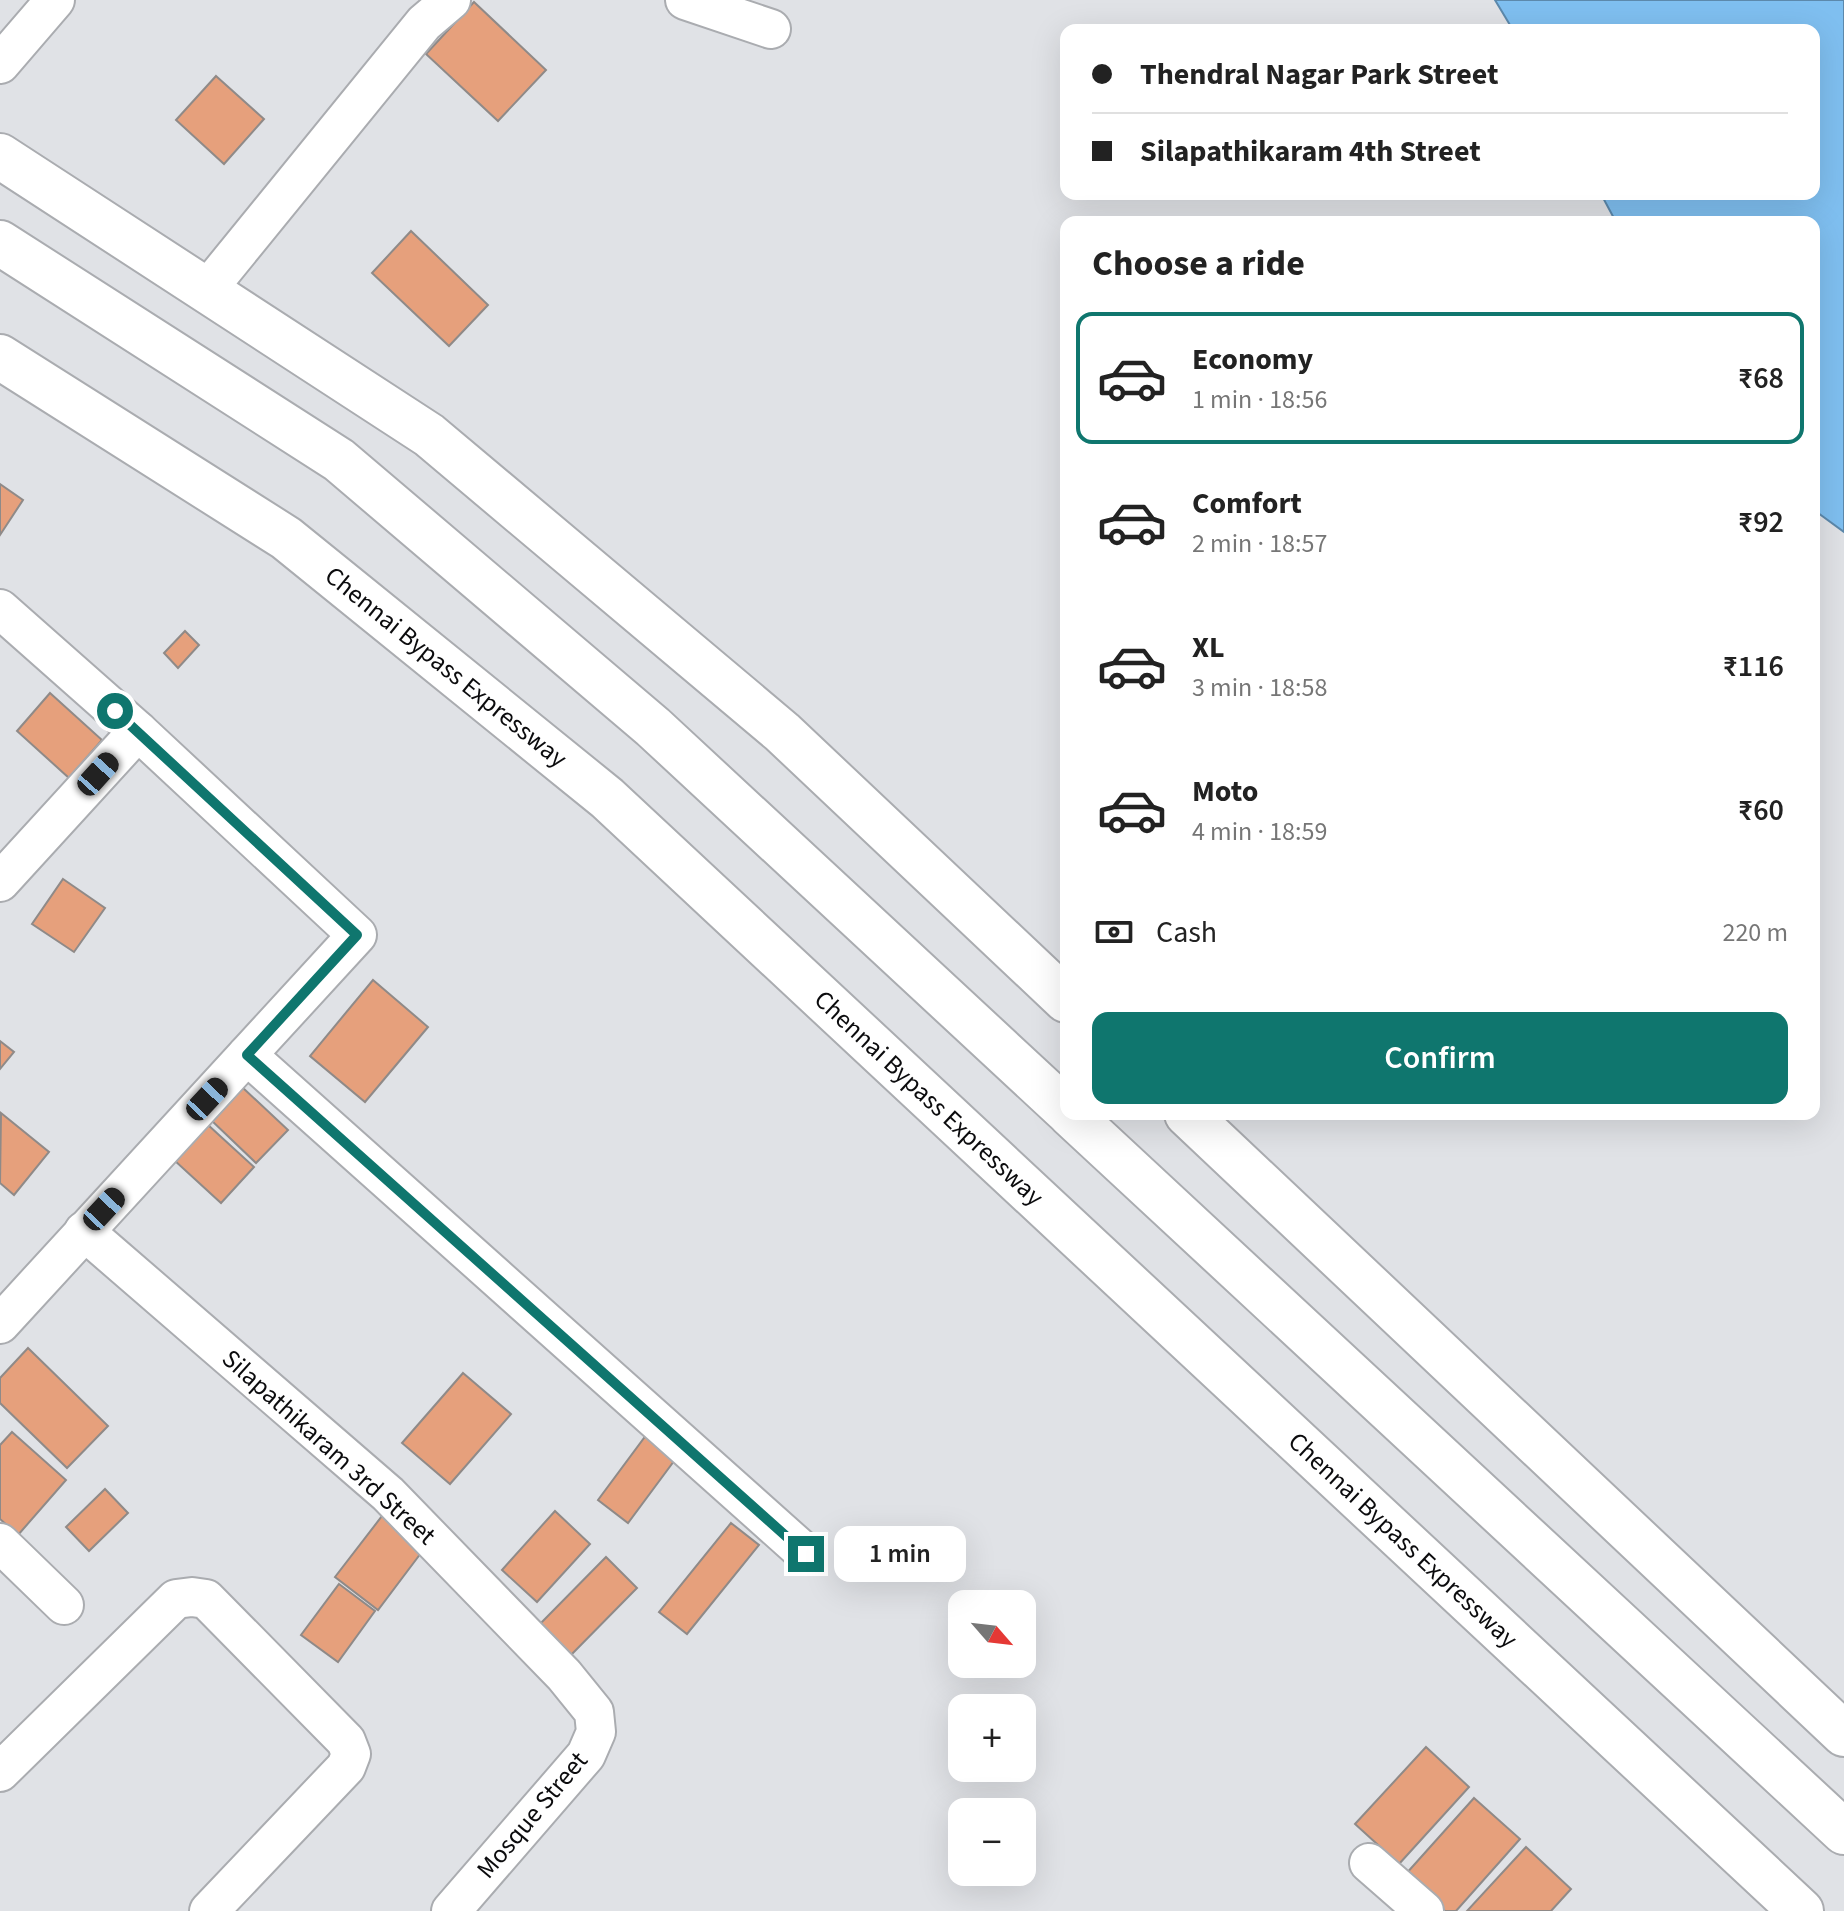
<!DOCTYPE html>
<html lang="en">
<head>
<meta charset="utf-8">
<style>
	body { margin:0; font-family:"Source Sans 3",sans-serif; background:#f6f6f6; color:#222; height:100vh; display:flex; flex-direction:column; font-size:30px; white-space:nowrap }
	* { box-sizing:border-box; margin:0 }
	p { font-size:26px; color:#767676 }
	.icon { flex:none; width:44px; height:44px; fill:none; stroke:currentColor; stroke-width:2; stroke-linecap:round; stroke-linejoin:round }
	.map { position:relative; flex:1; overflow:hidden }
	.details { position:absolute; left:1060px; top:216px; width:760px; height:904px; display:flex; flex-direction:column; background:#fff; border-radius:16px; box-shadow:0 8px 32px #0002 }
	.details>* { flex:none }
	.banner { position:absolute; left:1060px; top:24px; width:760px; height:176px; border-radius:16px; box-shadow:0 8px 32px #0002; display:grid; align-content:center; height:176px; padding:0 32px; background:#fff }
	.needle { width:52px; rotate:118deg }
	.controls { position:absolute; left:948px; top:1590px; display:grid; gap:16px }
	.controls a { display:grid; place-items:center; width:88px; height:88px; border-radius:16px; background:#fff; box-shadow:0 8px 32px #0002; font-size:40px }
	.end { position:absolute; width:36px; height:36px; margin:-18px; border:10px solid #0f766e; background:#fff; box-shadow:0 0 0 4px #fff }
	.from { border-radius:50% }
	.bubble { position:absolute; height:56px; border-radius:16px; background:#fff; box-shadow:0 8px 32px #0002; font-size:26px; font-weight:600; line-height:56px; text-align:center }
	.car { position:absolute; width:24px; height:48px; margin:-24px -12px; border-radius:10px; box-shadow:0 0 6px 2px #0007; background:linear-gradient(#222 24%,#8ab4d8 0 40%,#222 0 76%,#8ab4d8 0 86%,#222 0) }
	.banner b { display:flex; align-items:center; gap:28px; height:76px; font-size:30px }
	.banner b+b { border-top:2px solid #e0e0e0 }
	.banner i { width:20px; height:20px; background:#222 }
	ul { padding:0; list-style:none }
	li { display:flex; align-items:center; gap:24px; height:132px; margin:0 16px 12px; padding:0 16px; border:4px solid transparent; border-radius:16px }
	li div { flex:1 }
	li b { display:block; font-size:30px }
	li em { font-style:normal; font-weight:600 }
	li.current { border-color:#0f766e }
	li>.icon { width:72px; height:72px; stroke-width:1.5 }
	h2 { padding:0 32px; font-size:36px; line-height:96px }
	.pay { display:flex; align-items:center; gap:20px; height:88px; padding:0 32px; font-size:30px }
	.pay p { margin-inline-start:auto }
	.cta { display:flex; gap:16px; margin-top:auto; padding:16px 32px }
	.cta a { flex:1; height:92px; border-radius:16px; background:#0f766e; color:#fff; font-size:32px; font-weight:600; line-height:92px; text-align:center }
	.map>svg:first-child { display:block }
	.water { fill:#7fbff0; stroke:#5c89ac; stroke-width:2 }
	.building { fill:#e6a07c; stroke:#8f8a88; stroke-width:2 }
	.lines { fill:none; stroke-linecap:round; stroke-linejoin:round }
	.street-casing { stroke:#aaacb0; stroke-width:42 }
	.secondary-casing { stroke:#aaacb0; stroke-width:48 }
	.highway-casing { stroke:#aaacb0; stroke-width:48 }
	.street { stroke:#fff; stroke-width:38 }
	.secondary { stroke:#fff; stroke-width:44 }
	.highway { stroke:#fff; stroke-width:44 }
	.route { stroke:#0f766e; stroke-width:10 }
	.labels { text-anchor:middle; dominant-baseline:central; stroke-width:7; stroke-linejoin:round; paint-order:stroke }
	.street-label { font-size:26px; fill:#0b0b0d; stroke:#fff }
</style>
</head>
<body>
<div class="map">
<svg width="1844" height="1911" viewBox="0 0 1844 1911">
	<rect width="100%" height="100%" fill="#e0e2e6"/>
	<polygon class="water" points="1495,0 1844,0 1844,532 1814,510 1814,222 1616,222 1601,194 1814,194 1814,30 1513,30"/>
	<g class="building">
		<polygon points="474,2 546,70 498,121 426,54"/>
		<polygon points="216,76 264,119 224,164 176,120"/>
		<polygon points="411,231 488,305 449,346 372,273"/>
		<polygon points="0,484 23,500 0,535"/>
		<polygon points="185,631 199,645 178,668 164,653"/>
		<polygon points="50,693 102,740 69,778 17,731"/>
		<polygon points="63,879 105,908 74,952 32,924"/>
		<polygon points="373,980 428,1027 365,1102 310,1056"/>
		<polygon points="0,1041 14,1052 0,1069"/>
		<polygon points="242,1087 288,1130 256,1163 211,1120"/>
		<polygon points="1,1113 49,1152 14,1195 0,1183"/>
		<polygon points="207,1124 254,1167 221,1203 174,1160"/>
		<polygon points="28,1348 108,1426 67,1468 0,1403 0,1378"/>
		<polygon points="463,1373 511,1414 450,1484 402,1443"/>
		<polygon points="12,1432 66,1480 18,1535 0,1519 0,1445"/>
		<polygon points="647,1434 677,1457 628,1523 598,1500"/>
		<polygon points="105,1489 128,1513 89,1551 66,1527"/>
		<polygon points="555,1511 590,1544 537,1602 502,1570"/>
		<polygon points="382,1516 424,1549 378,1610 335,1577"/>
		<polygon points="731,1523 759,1545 687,1634 659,1612"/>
		<polygon points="606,1557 637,1588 568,1658 537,1627"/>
		<polygon points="339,1584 375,1611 338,1662 301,1635"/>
		<polygon points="1426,1747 1469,1787 1399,1864 1355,1824"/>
		<polygon points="1474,1798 1520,1839 1456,1911 1445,1911 1405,1875"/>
		<polygon points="1526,1847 1571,1889 1551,1911 1467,1911"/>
	</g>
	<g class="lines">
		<g class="street-casing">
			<g id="street">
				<polyline points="685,0 771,29"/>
				<polyline points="0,64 55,0"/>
				<polyline points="206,291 424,23 451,0"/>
				<polyline points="0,609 138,731 357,935 0,1324"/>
				<polyline points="0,882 138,731"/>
				<polyline points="247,1055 806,1554"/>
				<polyline points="84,1231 388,1494 564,1675 594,1712 596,1732 586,1755 451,1911"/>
				<polyline points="0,1543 64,1605"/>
				<polyline points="0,1772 176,1599 192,1597 206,1599 346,1741 351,1754 346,1767 209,1911"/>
				<polyline points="1369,1863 1424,1911"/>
			</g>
		</g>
		<g class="secondary-casing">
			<g id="secondary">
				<polyline points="0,156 429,435 782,732 1066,1000"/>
				<polyline points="1187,1114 1844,1734"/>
			</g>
		</g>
		<g class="highway-casing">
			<g id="highway">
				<polyline points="0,243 339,460 653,727 1066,1110"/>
				<polyline points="0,357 286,538 607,798 1801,1911"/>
				<polyline points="1070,1114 1844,1832"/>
			</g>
		</g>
		<use href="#street" class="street"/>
		<use href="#secondary" class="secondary"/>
		<use href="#highway" class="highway"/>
	</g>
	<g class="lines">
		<polyline class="route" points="115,711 357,935 247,1055 806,1554"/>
	</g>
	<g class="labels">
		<g class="street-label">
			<text transform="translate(446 667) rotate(39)">Chennai Bypass Expressway</text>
			<text transform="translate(929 1098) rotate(43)">Chennai Bypass Expressway</text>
			<text transform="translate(329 1447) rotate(42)">Silapathikaram 3rd Street</text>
			<text transform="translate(1403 1540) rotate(43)">Chennai Bypass Expressway</text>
			<text transform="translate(532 1815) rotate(-50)">Mosque Street</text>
		</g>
	</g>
</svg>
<div class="controls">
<a><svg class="needle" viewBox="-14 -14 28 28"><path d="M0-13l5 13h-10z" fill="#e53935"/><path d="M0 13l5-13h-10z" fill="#767676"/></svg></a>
<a>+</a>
<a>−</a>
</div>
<i class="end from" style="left:115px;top:711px"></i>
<i class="end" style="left:806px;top:1554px"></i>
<div class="bubble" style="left:834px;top:1526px;width:132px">1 min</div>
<i class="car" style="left:98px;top:774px;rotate:42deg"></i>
<i class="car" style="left:207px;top:1099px;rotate:43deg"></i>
<i class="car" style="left:104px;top:1209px;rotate:43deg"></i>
<div class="banner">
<b><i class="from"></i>Thendral Nagar Park Street</b>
<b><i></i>Silapathikaram 4th Street</b>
</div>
<section class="details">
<h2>Choose a ride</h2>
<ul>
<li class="current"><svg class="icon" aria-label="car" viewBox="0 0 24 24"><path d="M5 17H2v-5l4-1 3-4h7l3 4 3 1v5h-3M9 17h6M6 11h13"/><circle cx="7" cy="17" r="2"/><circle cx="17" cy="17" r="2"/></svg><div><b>Economy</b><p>1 min · 18:56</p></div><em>₹68</em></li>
<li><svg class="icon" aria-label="car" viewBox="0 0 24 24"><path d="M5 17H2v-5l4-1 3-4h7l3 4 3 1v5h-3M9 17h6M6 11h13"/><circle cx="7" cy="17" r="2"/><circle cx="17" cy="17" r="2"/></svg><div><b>Comfort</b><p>2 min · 18:57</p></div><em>₹92</em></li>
<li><svg class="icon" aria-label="car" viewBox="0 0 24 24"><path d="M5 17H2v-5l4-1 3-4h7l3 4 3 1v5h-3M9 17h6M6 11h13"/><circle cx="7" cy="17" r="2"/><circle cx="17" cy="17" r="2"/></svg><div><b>XL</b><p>3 min · 18:58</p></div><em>₹116</em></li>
<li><svg class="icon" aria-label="car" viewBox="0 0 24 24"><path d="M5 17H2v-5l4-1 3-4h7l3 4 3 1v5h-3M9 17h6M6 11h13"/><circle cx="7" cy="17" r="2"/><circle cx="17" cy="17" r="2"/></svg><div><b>Moto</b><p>4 min · 18:59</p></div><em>₹60</em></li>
</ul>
<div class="pay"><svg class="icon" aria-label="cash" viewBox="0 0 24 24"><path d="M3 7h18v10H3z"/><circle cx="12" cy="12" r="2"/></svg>Cash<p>220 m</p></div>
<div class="cta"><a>Confirm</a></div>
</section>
</div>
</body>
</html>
